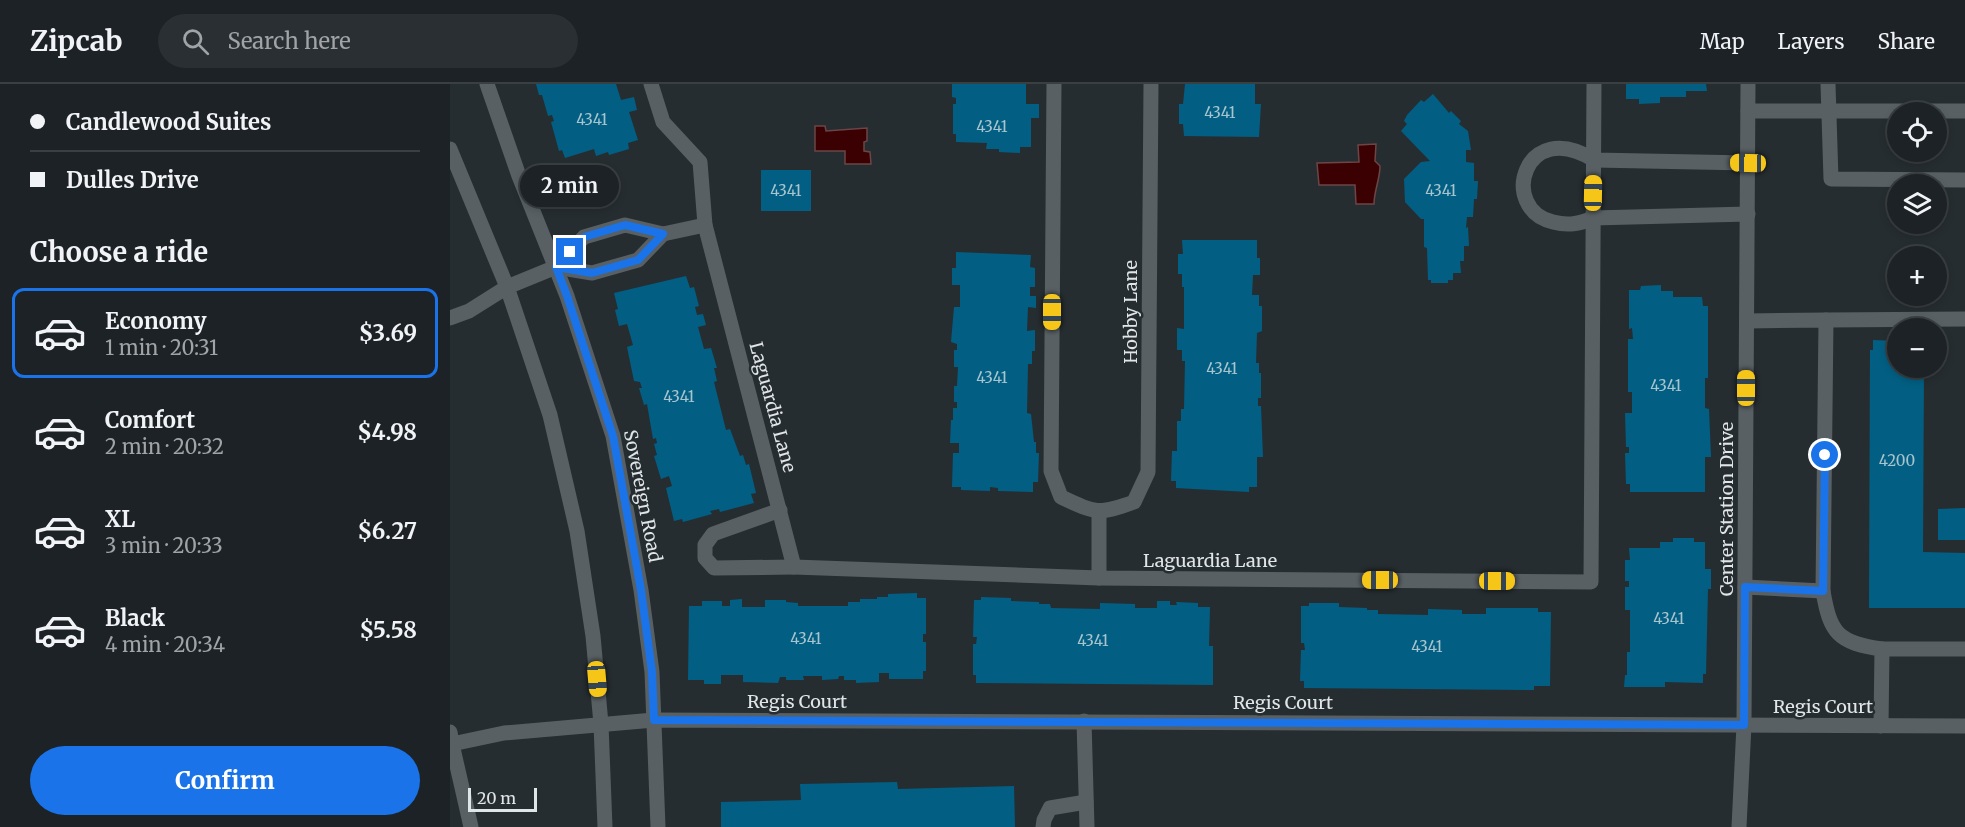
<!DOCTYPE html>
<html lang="en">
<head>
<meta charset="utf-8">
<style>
	body { margin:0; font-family:Merriweather,serif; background:#292f32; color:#f1f3f6; height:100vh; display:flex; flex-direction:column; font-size:22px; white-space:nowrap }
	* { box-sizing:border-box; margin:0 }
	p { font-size:20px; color:#a0a4a7 }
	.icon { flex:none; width:33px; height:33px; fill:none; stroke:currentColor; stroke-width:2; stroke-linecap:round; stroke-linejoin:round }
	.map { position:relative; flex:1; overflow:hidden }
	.sheet { display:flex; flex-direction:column; background:#1c2225; width:450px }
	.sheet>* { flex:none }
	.banner { display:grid; align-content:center; height:132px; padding:0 30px; background:#1c2225 }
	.controls { position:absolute; left:1437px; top:18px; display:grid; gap:12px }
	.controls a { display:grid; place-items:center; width:60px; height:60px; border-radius:50%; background:#1c2225; box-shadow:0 3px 9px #0003,0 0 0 2px #3a3f42; font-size:30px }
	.scale { position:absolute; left:18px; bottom:15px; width:69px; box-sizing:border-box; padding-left:6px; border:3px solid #e0e5e7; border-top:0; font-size:16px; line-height:21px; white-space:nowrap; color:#e0e5e7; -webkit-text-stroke:4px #262d31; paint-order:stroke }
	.end { position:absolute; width:27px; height:27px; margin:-14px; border:8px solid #1a73e8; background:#fff; box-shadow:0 0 0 3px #fff }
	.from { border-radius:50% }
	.bubble { position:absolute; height:42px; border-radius:21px; background:#1c2225; box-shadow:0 3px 9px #0003,0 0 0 2px #3a3f42; font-size:20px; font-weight:700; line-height:42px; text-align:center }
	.car { position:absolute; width:18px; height:36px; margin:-18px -9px; border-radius:8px; box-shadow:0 0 4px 2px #0007; background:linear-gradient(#f5c518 24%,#345 0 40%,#f5c518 0 76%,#345 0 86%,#f5c518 0) }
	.banner b { display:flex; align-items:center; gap:21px; height:57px; font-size:22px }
	.banner b+b { border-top:2px solid #3a3f42 }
	.banner i { width:15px; height:15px; background:#f1f3f6 }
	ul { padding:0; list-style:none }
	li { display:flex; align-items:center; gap:18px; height:90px; margin:0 12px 9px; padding:0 18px; border:3px solid transparent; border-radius:12px }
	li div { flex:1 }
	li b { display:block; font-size:22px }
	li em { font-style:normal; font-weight:700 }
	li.selected { border-color:#1a73e8 }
	li>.icon { width:54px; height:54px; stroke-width:1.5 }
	h2 { padding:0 30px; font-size:27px; line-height:72px }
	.cta { display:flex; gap:12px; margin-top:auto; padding:12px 30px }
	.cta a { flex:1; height:69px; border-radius:36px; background:#1a73e8; color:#fff; font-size:24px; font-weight:700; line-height:69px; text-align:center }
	header { display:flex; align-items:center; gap:36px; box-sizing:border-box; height:84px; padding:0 30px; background:#1c2225; border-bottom:2px solid #3a3f42 }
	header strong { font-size:28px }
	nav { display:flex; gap:33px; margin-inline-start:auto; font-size:21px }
	.search { width:420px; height:54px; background:#292f32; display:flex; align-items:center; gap:15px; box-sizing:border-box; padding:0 21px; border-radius:33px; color:#a0a4a7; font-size:22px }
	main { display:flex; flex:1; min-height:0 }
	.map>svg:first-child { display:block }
	.water { fill:#3b0002; stroke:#6c4547; stroke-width:1.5 }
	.building { fill:#025f83 }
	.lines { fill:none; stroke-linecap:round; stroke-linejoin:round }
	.minor { stroke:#586064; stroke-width:15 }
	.route { stroke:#1a73e8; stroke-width:8 }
	.labels { text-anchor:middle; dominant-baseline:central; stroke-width:5; stroke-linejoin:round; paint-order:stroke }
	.number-label { font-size:15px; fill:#a8c4ce }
	.street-label { font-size:18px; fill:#e0e5e7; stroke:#262d31 }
</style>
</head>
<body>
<header>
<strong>Zipcab</strong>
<div class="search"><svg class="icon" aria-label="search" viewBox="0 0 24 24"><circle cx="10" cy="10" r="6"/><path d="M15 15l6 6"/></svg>Search here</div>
<nav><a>Map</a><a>Layers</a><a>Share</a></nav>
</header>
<main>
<section class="sheet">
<div class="banner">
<b><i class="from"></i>Candlewood Suites</b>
<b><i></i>Dulles Drive</b>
</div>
<h2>Choose a ride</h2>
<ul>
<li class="selected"><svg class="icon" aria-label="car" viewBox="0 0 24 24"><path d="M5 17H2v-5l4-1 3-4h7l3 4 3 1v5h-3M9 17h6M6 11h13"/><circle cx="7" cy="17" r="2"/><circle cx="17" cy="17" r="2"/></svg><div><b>Economy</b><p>1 min · 20:31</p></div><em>$3.69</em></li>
<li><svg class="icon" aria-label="car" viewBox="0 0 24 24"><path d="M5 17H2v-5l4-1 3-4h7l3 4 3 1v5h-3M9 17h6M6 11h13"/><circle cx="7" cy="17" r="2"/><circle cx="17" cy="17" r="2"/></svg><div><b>Comfort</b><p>2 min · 20:32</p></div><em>$4.98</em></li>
<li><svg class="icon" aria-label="car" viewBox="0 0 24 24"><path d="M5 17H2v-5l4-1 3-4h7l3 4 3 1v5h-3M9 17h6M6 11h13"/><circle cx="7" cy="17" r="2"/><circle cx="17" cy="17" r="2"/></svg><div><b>XL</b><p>3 min · 20:33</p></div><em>$6.27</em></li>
<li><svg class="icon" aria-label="car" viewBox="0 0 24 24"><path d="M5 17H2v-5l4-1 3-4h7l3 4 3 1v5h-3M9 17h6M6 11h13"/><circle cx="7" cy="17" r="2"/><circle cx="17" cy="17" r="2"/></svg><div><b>Black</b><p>4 min · 20:34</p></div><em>$5.58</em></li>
</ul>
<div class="cta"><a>Confirm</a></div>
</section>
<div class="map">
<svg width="1515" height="743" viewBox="0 0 1515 743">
	<rect width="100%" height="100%" fill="#262d31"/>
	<g class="water">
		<polygon points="365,42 375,42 376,47 417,44 417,57 414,58 414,67 420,68 421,80 395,80 395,67 365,67"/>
		<path d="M926,60l-1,17 5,5c0,13 -6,25 -6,38h-18l-1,-19h-36l-2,-22 42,-1 -1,-17z"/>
	</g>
	<g class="building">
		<polygon points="86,0 166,0 171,16 184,13 187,26 179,28 188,56 178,59 179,65 159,71 158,68 146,72 144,65 115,74 112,66 109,67 101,38 104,37 102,31 98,32 92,11 89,11"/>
		<polygon points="502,0 576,0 576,20 589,20 589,34 581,34 581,63 570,63 570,69 549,68 549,65 536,65 537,59 506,58 506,50 503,50 503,20 506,20 506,14 502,13"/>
		<polygon points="735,0 805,0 805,20 811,20 809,53 734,52 733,40 729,40 729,20 733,20"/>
		<polygon points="1176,0 1256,0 1257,7 1236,7 1236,13 1210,13 1210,19 1189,20 1189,15 1176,15"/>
		<polygon points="983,10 999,29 1001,27 1011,37 1009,40 1018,47 1021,66 1016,66 1016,78 1024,79 1024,97 1028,97 1027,115 1024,115 1023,133 1017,133 1016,144 1018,143 1019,162 1014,162 1014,177 1010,177 1011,189 1003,189 1003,196 998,196 998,199 981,199 981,196 978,196 977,164 974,163 974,135 971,135 955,118 954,95 971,78 980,77 951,47 957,40 954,37 957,31 971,16 974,18"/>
		<rect x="311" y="86" width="50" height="41"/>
		<polygon points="732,156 807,156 807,174 810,174 810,191 803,191 802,211 809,211 809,222 812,222 812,247 807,249 806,279 809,279 809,289 811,289 811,314 808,314 808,322 811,322 813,373 807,373 807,403 799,403 799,408 726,404 726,397 721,397 722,367 727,367 727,337 731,337 731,325 734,325 735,277 732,277 732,266 727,266 727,244 734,245 734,203 732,203 732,190 728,190 728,170 733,170"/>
		<polygon points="506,168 581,171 580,183 585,184 585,203 580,203 580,212 586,212 586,224 578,223 577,247 585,246 585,267 582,267 582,280 578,280 577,329 581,330 584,358 586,358 586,369 589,369 588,398 583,398 583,408 548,407 548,404 540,403 540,407 511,406 511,403 502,403 503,369 509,369 509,359 500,359 501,336 503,336 503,324 507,324 507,318 504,318 504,302 507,302 508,283 504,283 504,266 507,266 507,260 501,258 504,223 510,223 510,201 502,201 502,184 506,184"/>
		<polygon points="236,192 240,204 244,203 249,222 245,223 247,231 253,230 256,241 248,243 254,265 261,264 267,284 264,284 267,297 264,298 276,346 280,345 290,372 293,371 296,381 299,380 306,409 301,410 304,419 270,428 269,425 260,427 262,430 233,438 232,435 224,437 216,404 222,402 219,392 211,395 204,372 207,371 204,360 207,359 206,354 203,355 197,320 194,321 189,304 192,304 190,298 184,297 177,263 183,261 177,240 169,242 165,226 168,225 164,209"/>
		<polygon points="1211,201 1211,207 1223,207 1223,213 1252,213 1253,222 1258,222 1258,294 1255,294 1255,324 1259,325 1261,373 1255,373 1255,408 1180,408 1180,400 1176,400 1175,369 1179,369 1179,363 1176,363 1175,329 1182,329 1182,308 1178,308 1178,255 1183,255 1182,244 1179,245 1179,206 1190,206 1191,202"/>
		<polygon points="1423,256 1448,257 1448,284 1474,284 1473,468 1515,469 1515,524 1419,524 1420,266 1423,266"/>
		<polygon points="1515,424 1515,456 1488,456 1488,425"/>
		<polygon points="1223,454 1244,454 1244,458 1255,458 1255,485 1261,485 1261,505 1258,505 1256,590 1253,590 1253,599 1215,598 1215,603 1174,603 1175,591 1177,591 1177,568 1180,568 1180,526 1175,526 1175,503 1179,503 1179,497 1175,497 1175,476 1180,476 1179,464 1210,464 1210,458 1223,458"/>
		<polygon points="467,509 467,514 476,514 476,550 473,550 473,558 476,558 476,587 473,587 473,595 439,595 439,589 429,589 429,598 406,599 406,596 394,596 394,592 389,592 388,595 372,596 372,592 353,592 354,596 336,596 336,593 330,593 328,599 293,598 293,591 271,591 271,600 254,600 254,596 238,596 239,522 252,522 252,517 272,517 272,522 280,522 280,516 292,515 292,523 315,523 315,516 336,516 336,518 348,519 348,522 398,522 398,518 410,518 410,515 427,515 427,513 438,513 438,510"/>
		<polygon points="531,513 561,514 561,517 589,518 589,520 600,520 601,524 650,525 650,519 685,520 685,524 707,524 707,517 720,517 720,521 727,521 726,518 748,519 748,523 760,523 759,562 763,562 763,601 526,599 526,591 523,591 523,560 526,560 527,553 523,553 524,516 531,516"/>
		<polygon points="859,519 889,519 889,523 917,524 917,526 928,526 928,530 978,531 978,525 1012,526 1012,530 1036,530 1036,524 1088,524 1088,528 1101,528 1100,602 1084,602 1084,606 854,604 854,597 850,597 851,566 855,566 854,559 851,559 851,522 859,522"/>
		<polygon points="447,698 448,705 564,702 565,743 271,743 271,718 351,716 350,700"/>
	</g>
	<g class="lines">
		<g class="minor">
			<polyline points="37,0 69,92 117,212 163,352 191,506 202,588 208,743"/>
			<polyline points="201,0 213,38 250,78 255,141 344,483 649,494 1141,498 1144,0"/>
			<path d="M604,0l-3,387 10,26c34,16 37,18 73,5l14,-30 3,-388"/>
			<polyline points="1378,0 1381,95 1515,96"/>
			<polyline points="1298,27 1515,27"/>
			<polyline points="0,65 57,203 100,331 127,447 143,552 151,640 155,743"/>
			<path d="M1298,130l-155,4c-14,6 -25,8 -40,4 -55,-13 -29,-106 41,-62l154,3"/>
			<polyline points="106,183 142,189 188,176 213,150"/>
			<polyline points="0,234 19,227 57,203 106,183 134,153 175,141 213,150 255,141"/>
			<polyline points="1376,236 1515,235"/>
			<path d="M1297,237l79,-1 -3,271c7,42 15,52 59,58"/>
			<polyline points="330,426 263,450 255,461 255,474 264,484 344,483"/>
			<polyline points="649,427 649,494"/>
			<polyline points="1295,503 1373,507"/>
			<polyline points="634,637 637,743"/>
			<polyline points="1431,642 1432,565 1515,565"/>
			<polyline points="0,648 2,660 54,649 204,636 1515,642"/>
			<polyline points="2,660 21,743"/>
			<polyline points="593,743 594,736 600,724 636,718"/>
			<polyline points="1289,743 1294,641 1298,0"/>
		</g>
	</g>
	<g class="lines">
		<polyline class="route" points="120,168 134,153 175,141 213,150 188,176 142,189 106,183 117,212 163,352 191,506 202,588 204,636 1294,641 1295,503 1373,507 1375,371"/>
	</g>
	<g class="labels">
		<g class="number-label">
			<text x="770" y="28">4341</text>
			<text x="142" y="35">4341</text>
			<text x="542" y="42">4341</text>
			<text x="336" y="106">4341</text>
			<text x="991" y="106">4341</text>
			<text x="772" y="284">4341</text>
			<text x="542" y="293">4341</text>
			<text x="1216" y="301">4341</text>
			<text x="229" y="312">4341</text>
			<text x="1447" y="376">4200</text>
			<text x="1219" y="534">4341</text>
			<text x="356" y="554">4341</text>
			<text x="643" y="556">4341</text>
			<text x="977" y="562">4341</text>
		</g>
		<g class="street-label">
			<text transform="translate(680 228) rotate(-90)">Hobby Lane</text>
			<text transform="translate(323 323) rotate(75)">Laguardia Lane</text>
			<text transform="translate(193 412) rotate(79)">Sovereign Road</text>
			<text transform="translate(1276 425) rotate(-90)">Center Station Drive</text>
			<text x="760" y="476">Laguardia Lane</text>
			<text x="347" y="617">Regis Court</text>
			<text x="833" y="618">Regis Court</text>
			<text x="1373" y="622">Regis Court</text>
		</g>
	</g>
</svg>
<div class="controls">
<a><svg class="icon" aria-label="locate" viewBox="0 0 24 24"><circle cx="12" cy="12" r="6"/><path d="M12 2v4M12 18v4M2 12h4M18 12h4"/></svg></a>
<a><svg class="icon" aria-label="layers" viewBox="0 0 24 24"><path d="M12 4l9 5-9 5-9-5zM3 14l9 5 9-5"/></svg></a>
<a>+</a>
<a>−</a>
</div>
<div class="scale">20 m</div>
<i class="end from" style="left:1375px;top:371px"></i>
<i class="end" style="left:120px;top:168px"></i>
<div class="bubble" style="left:70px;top:81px;width:99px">2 min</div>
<i class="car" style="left:1298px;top:79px;rotate:271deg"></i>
<i class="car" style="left:1143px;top:109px;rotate:1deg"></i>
<i class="car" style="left:602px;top:228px;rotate:180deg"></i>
<i class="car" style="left:1296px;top:304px;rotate:0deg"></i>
<i class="car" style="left:930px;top:496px;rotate:270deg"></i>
<i class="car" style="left:1047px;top:497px;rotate:90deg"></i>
<i class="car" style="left:147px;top:595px;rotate:175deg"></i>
</div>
</main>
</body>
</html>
